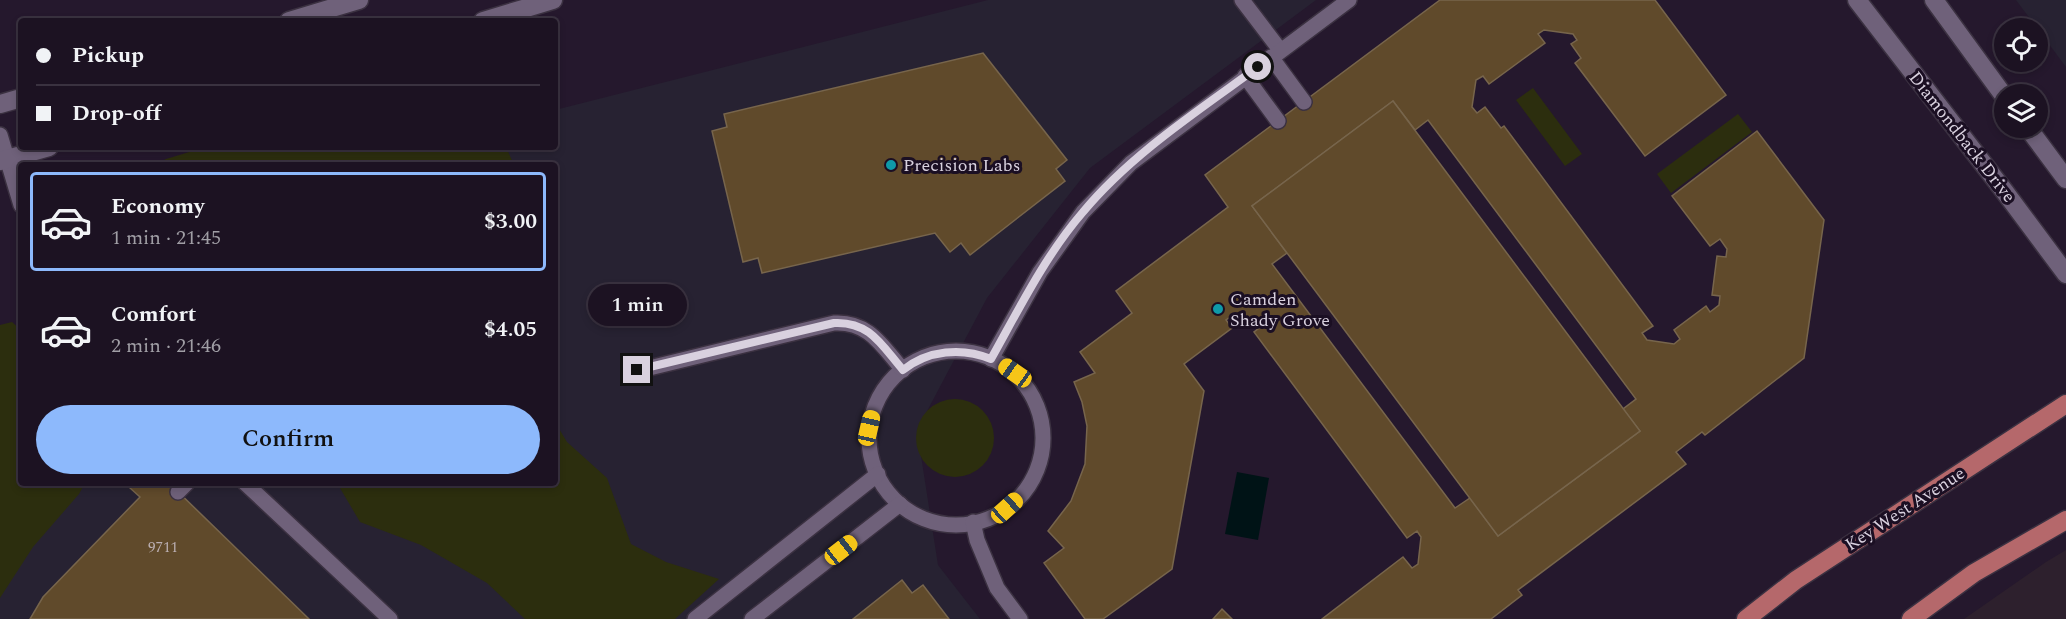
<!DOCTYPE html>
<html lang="en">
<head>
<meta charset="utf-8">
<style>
	body { margin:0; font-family:Spectral,serif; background:#29202f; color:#f1f3f6; height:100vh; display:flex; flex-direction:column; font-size:22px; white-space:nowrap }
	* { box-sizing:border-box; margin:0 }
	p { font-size:20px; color:#a09ea5 }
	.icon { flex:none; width:33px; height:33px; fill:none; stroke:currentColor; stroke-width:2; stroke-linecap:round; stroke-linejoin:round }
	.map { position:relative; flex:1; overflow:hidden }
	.sheet { position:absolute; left:18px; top:162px; width:540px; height:324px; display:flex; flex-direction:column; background:#1c1222; border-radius:6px; box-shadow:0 3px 9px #0003,0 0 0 2px #3a3240 }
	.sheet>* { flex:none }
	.top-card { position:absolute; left:18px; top:18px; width:540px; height:132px; border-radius:6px; box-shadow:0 3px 9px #0003,0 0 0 2px #3a3240; display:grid; align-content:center; height:132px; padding:0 18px; background:#1c1222 }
	.controls { position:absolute; left:1994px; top:18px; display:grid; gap:12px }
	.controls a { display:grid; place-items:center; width:54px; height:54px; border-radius:50%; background:#1c1222; box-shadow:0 3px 9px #0003,0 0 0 2px #3a3240; font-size:30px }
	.end { position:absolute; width:27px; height:27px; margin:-14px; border:8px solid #d9d1df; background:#111; box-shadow:0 0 0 3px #111 }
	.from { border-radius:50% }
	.bubble { position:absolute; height:42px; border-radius:21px; background:#1c1222; box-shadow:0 3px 9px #0003,0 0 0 2px #3a3240; font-size:20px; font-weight:600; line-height:42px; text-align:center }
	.car { position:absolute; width:18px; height:36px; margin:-18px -9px; border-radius:8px; box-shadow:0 0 4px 2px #0007; background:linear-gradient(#f5c518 24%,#345 0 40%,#f5c518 0 76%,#345 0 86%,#f5c518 0) }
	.top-card b { display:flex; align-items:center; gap:21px; height:57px; font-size:22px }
	.top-card b+b { border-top:2px solid #3a3240 }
	.top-card i { width:15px; height:15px; background:#f1f3f6 }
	ul { padding:10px 0 0; list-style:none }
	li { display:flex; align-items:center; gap:18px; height:99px; margin:0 12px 9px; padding:0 6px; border:3px solid transparent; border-radius:6px }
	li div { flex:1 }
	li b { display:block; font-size:22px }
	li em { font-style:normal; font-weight:600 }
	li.on { border-color:#8db9fc }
	li>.icon { width:54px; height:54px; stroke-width:1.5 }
	.button { display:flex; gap:12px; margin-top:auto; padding:12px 18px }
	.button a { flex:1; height:69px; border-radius:36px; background:#8db9fc; color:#111; font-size:24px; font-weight:600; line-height:69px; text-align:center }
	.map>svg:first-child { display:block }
	.commercial { fill:#272232 }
	.education { fill:#2d202d }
	.green { fill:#2c2e0e }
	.water { fill:#001316 }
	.building { fill:#604a2b; stroke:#77654c; stroke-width:1.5; fill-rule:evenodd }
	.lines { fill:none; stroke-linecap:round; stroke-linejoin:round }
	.lane-casing { stroke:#3b3141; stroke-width:18 }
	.secondary-casing { stroke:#3b3141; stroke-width:21 }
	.primary-casing { stroke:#3b3141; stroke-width:21 }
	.lane { stroke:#6f617a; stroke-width:15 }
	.secondary { stroke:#6f617a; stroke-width:18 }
	.primary { stroke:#b5686b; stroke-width:18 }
	.route { stroke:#d9d1df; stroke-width:8 }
	.culture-dot { fill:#0f9aa8; stroke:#1b0f23; stroke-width:2 }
	.labels { text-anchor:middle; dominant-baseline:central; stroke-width:6; stroke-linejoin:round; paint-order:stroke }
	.number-label { font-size:15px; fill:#bbafb2 }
	.street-label { font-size:18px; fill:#d9d1df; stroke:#1b0f23 }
	.poi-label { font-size:18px; fill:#d9d1df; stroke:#1b0f23; text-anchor:start }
</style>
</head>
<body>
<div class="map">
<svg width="2066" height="619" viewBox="0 0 2066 619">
	<rect width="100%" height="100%" fill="#25182d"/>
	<g class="commercial">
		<polygon points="988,0 1316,0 1090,168 987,298 917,430 938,565 980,619 0,619 0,507 23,483 555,483 555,165 336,165 407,147 555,147 555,110"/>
		<polygon points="2016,0 2066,0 2066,67"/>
	</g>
	<polygon class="education" points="2066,550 2066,619 1964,619 2046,562"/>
	<g class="green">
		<polygon points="1533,88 1582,154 1565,166 1516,100"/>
		<polygon points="1738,114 1752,132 1671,193 1657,174"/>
		<polygon points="206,147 506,147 514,165 154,165 166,159"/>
		<polygon points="12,322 21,330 21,483 85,483 79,494 33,547 0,598 0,325"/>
		<circle cx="955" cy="438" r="39"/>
		<polygon points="555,422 567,442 607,478 631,544 666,562 719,579 675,619 525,619 487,583 421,545 360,522 337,483 555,483"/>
	</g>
	<polygon class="water" points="1237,472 1269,478 1258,540 1225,534"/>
	<g class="building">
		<path d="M1440,0h215l71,95 -81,61 -70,-93 6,-5 -10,-14 6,-4 -4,-6 -29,-4 -6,4 7,9 -56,41 -6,-8 -7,4 -4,27 5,6 8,-6 16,21 3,-2 149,200 -11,7 5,7 27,4 6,-5 -6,-9 32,-24 4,6 9,-7 1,-9 -8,-1 5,-39 9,1 1,-8 -7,-10 -10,7 -38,-50 85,-65 67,89 -20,138 -99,77 -3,-3 -26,20 10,12 -168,126 4,5 -31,24h-169l81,-62 9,11 6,-4 3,-27 -4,-6 -10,7 -153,-206 9,-7 -5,-7 -25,-3 -7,5 6,8 -48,36 20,27 -32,178 -69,50h-18l-41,-56 20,-15 -16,-17 23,-30 14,-37 2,-38 -5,-24 -8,-20 21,-9 -15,-21 52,-39 -16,-22 112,-84 -23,-32zM1393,101l22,29 13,-10 208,279 -13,10 17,22 -142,105 -28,-38 -15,10 -183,-244 15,-11 -35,-47z"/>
		<polygon points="983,53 1067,160 1056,169 1065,181 970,255 961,243 950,252 935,233 762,273 758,258 743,262 712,131 727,127 724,114"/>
		<polygon points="1393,101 1640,431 1498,536 1252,206"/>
		<polygon points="134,483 169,483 309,619 30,619 43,597 140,497 130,488"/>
		<polygon points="902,580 912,593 923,585 949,619 853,619"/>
		<polygon points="1222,609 1232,619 1213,619"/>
	</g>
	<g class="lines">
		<g class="lane-casing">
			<g id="lane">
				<polyline points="1242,0 1280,50"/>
				<polyline points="1271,57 1304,102"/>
				<polyline points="1245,76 1278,121"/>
				<polyline points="0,135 21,205"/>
				<circle cx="956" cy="438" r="87"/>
				<polyline points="991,359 1040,272 1083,212 1131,163 1349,0"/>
				<path d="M637,371l197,-48c35,-2 48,23 69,47"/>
				<polyline points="245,483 390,619"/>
				<polyline points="178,492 187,483"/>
				<polyline points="973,522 977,540 997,588 1020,619"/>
				<polyline points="695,619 878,474"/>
				<polyline points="752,619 900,504"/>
			</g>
		</g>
		<g class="secondary-casing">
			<g id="secondary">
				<polyline points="1857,0 2005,192 2066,274"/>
				<polyline points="1934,0 2004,96"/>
				<polyline points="289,21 359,0"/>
				<polyline points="483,21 553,0"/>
				<polyline points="0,104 21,98"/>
				<polyline points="2028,128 2066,179"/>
				<polyline points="0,161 49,147"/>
			</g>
		</g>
		<g class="primary-casing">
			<g id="primary">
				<polyline points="1746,619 1796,580 2066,404"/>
				<polyline points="1911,619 1974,573 2066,520"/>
			</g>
		</g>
		<use href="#lane" class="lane"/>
		<use href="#secondary" class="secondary"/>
		<use href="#primary" class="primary"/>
	</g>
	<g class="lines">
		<path class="route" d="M637,370l197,-47c36,-2 48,23 69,47 25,-20 59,-23 88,-11 28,-50 54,-103 92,-147 47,-57 116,-102 175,-145"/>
	</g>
	<g class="culture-dot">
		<circle cx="891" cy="165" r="6"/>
		<circle cx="1218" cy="309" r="6"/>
	</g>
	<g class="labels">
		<g class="number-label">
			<text x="163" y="547">9711</text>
		</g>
		<g class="street-label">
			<text transform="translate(1962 137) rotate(52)">Diamondback Drive</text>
			<text transform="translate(1905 509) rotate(-33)">Key West Avenue</text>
		</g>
		<g class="poi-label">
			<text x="903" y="165">Precision Labs</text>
			<text x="1230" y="299">Camden<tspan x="1230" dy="21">Shady Grove</tspan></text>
		</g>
	</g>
</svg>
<div class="controls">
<a><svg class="icon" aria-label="locate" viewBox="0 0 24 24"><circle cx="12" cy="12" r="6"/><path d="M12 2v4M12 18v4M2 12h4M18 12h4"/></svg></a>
<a><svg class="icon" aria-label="layers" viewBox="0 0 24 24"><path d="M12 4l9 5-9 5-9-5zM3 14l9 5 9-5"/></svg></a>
</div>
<i class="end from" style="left:1258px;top:67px"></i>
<i class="end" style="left:637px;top:370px"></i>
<div class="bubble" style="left:588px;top:284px;width:99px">1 min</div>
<i class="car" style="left:1015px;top:373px;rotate:305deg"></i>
<i class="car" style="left:869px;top:428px;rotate:13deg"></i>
<i class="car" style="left:1007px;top:508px;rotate:48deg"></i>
<i class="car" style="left:841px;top:550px;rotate:52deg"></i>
<div class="top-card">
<b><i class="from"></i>Pickup</b>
<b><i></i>Drop-off</b>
</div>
<section class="sheet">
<ul>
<li class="on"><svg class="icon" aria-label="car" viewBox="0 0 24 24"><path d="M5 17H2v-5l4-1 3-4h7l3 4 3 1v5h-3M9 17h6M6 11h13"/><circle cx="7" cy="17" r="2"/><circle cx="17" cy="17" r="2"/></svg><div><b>Economy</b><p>1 min · 21:45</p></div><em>$3.00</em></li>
<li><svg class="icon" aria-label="car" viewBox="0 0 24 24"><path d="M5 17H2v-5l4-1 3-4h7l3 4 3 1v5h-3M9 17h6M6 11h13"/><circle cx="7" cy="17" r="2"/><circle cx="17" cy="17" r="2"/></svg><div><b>Comfort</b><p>2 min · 21:46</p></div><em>$4.05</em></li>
</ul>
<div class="button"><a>Confirm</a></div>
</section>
</div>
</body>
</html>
